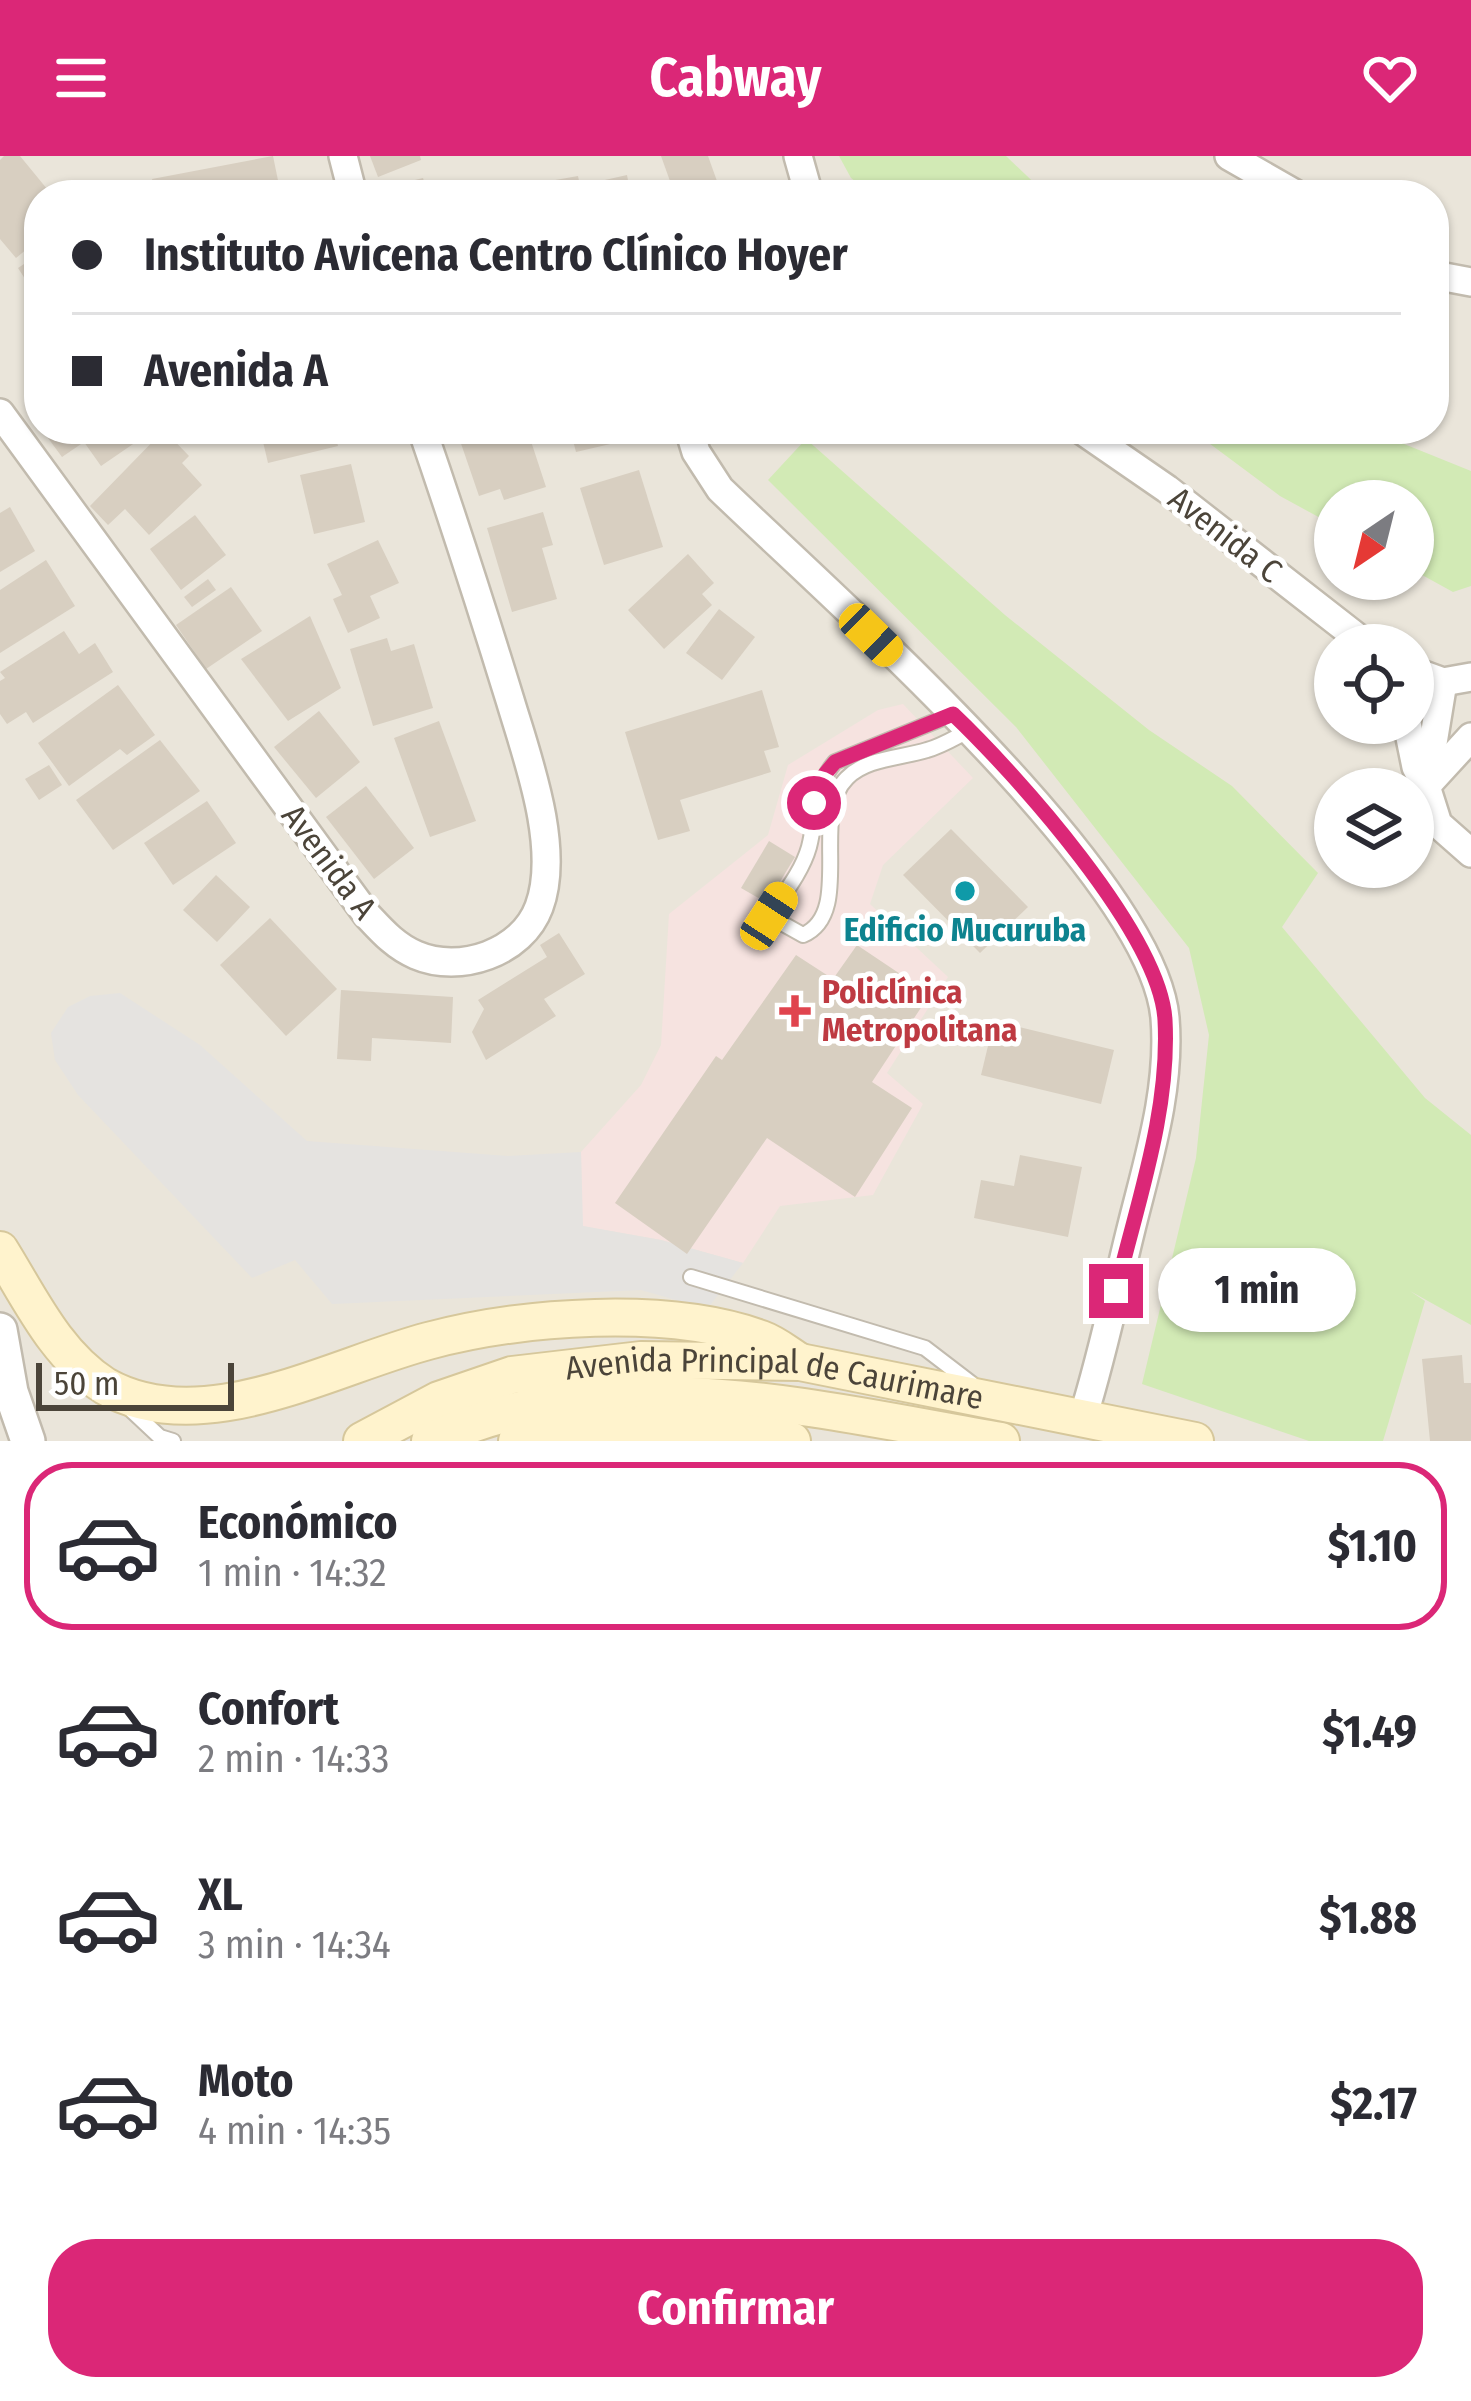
<!DOCTYPE html>
<html lang="es">
<head>
<meta charset="utf-8">
<style>
	body { margin:0; font-family:"Fira Sans Condensed",sans-serif; background:#f2f2f3; color:#2b2b33; height:100vh; display:flex; flex-direction:column; font-size:45px; white-space:nowrap }
	* { box-sizing:border-box; margin:0 }
	p { font-size:39px; color:#7c7c81 }
	.icon { flex:none; width:66px; height:66px; fill:none; stroke:currentColor; stroke-width:2; stroke-linecap:round; stroke-linejoin:round }
	.map { position:relative; height:1285px; overflow:hidden }
	.drawer { display:flex; flex-direction:column; background:#fff; flex:1 }
	.drawer>* { flex:none }
	.hud { position:absolute; left:24px; top:24px; width:1425px; height:264px; border-radius:48px; box-shadow:0 3px 9px #0004; display:grid; align-content:center; height:264px; padding:0 48px; background:#fff }
	.needle { width:78px; rotate:215deg }
	.tools { position:absolute; left:1314px; top:324px; display:grid; gap:24px }
	.tools a { display:grid; place-items:center; width:120px; height:120px; border-radius:50%; background:#fff; box-shadow:0 3px 9px #0004; font-size:60px }
	.scale { position:absolute; left:36px; bottom:30px; width:198px; box-sizing:border-box; padding-left:12px; border:6px solid #4b4439; border-top:0; font-size:33px; line-height:42px; white-space:nowrap; color:#4b4439; -webkit-text-stroke:9px #fff; paint-order:stroke }
	.end { position:absolute; width:54px; height:54px; margin:-27px; border:15px solid #db2777; background:#fff; box-shadow:0 0 0 6px #fff }
	.from { border-radius:50% }
	.bubble { position:absolute; height:84px; border-radius:42px; background:#fff; box-shadow:0 3px 9px #0004; font-size:39px; font-weight:700; line-height:84px; text-align:center }
	.car { position:absolute; width:36px; height:72px; margin:-36px -18px; border-radius:15px; box-shadow:0 0 9px 3px #0007; background:linear-gradient(#f5c518 24%,#345 0 40%,#f5c518 0 76%,#345 0 86%,#f5c518 0) }
	.hud b { display:flex; align-items:center; gap:42px; height:114px; font-size:45px }
	.hud b+b { border-top:3px solid #e1e1e2 }
	.hud i { width:30px; height:30px; background:#2b2b33 }
	ul { padding:21px 0 0; list-style:none }
	li { display:flex; align-items:center; gap:36px; height:168px; margin:0 24px 18px; padding:0 24px; border:6px solid transparent; border-radius:48px }
	li div { flex:1 }
	li b { display:block; font-size:45px }
	li em { font-style:normal; font-weight:700 }
	li.current { border-color:#db2777 }
	li>.icon { width:108px; height:108px; stroke-width:1.5 }
	.primary-button { display:flex; gap:24px; margin-top:auto; padding:24px 48px }
	.primary-button a { flex:1; height:138px; border-radius:48px; background:#db2777; color:#fff; font-size:48px; font-weight:700; line-height:138px; text-align:center }
	header { display:flex; justify-content:space-between; align-items:center; height:156px; padding:0 48px; background:#db2777; color:#fff; font-size:54px; font-weight:700 }
	.map>svg:first-child { display:block }
	.residential { fill:#eae5da; fill-rule:evenodd }
	.medical { fill:#f6e3e0 }
	.green { fill:#d2eab5 }
	.parking { fill:#e5e3e0 }
	.building { fill:#d8cfc1 }
	.lines { fill:none; stroke-linecap:round; stroke-linejoin:round }
	.service-casing { stroke:#c2bbae; stroke-width:18 }
	.minor-casing { stroke:#c2bbae; stroke-width:32 }
	.tertiary-casing { stroke:#c2bbae; stroke-width:38 }
	.secondary-casing { stroke:#d6c79b; stroke-width:40 }
	.service { stroke:#fff; stroke-width:14 }
	.minor { stroke:#fff; stroke-width:27 }
	.tertiary { stroke:#fff; stroke-width:33 }
	.secondary { stroke:#fff3cd; stroke-width:36 }
	.route { stroke:#db2777; stroke-width:15 }
	.culture-dot { fill:#0f9aa8; stroke:#fff; stroke-width:4.5 }
	.health-dot { fill:#e0444e; stroke:#fff; stroke-width:4.5 }
	.labels { text-anchor:middle; dominant-baseline:central; stroke-width:10; stroke-linejoin:round; paint-order:stroke }
	.street-label { font-size:33px; fill:#4b4439; stroke:#fff }
	.culture-label { font-size:33px; font-weight:bold; fill:#0d838f; stroke:#fff }
	.health-label { font-size:33px; font-weight:bold; fill:#be3a42; stroke:#fff; text-anchor:start }
</style>
</head>
<body>
<header><svg class="icon" aria-label="menu" viewBox="0 0 24 24"><path d="M4 6h16M4 12h16M4 18h16"/></svg>Cabway<svg class="icon" aria-label="heart" viewBox="0 0 24 24"><path d="M12 20l-8-8c-3-5 5-10 8-4 3-6 11-1 8 4z"/></svg></header>
<div class="map">
<svg width="1471" height="1285" viewBox="0 0 1471 1285">
	<rect width="100%" height="100%" fill="#f6f3ec"/>
	<path class="residential" d="M0,0h1471v1285h-1471zM39,39h1395v234h-1395zM1335,345h78v78h-78zM1335,489h78v78h-78zM1335,633h78v78h-78z"/>
	<polygon class="medical" points="903,548 973,622 883,709 870,748 948,821 887,917 923,948 873,1039 780,1050 743,1107 661,1084 582,1070 581,996 641,929 661,889 669,758 768,679 788,609 878,554"/>
	<g class="green">
		<polygon points="839,0 1006,0 1047,39 873,39 851,22"/>
		<polygon points="1190,273 1367,273 1471,315 1471,430 1453,436 1413,414 1413,345 1335,345 1335,370 1280,340"/>
		<polygon points="806,283 1005,459 1149,574 1232,630 1318,717 1282,771 1425,942 1471,979 1471,1169 1410,1135 1425,1145 1383,1285 1309,1285 1142,1228 1196,1002 1209,879 1189,792 1016,571 768,324"/>
	</g>
	<polygon class="parking" points="120,837 200,889 307,985 508,1000 581,996 583,1070 661,1084 743,1107 707,1153 641,1134 332,1148 295,1104 252,1122 78,939 55,904 51,877 68,851 90,840"/>
	<g class="building">
		<polygon points="4,0 20,0 52,39 39,39 39,83 16,102 0,83 0,4"/>
		<polygon points="273,0 281,39 156,39 152,23"/>
		<polygon points="370,0 420,0 421,4 378,21"/>
		<polygon points="661,0 708,0 722,39 675,39"/>
		<polygon points="627,19 630,35 655,29 657,39 599,39 596,26"/>
		<polygon points="578,20 582,39 511,39 510,32"/>
		<polygon points="423,22 428,39 381,39 379,33"/>
		<polygon points="39,98 39,167 25,146 36,140 18,112"/>
		<polygon points="62,273 155,273 101,310 84,286 62,301 48,282"/>
		<polygon points="260,273 334,273 338,290 268,307"/>
		<polygon points="456,273 527,273 546,331 504,344 500,333 479,340"/>
		<polygon points="570,273 616,273 619,286 576,296"/>
		<polygon points="164,274 189,300 182,307 202,329 149,379 125,353 108,369 90,350"/>
		<polygon points="351,308 365,366 314,378 300,319"/>
		<polygon points="639,314 663,391 604,409 580,332"/>
		<polygon points="10,351 35,395 0,416 0,357"/>
		<polygon points="543,356 553,389 542,392 557,443 512,456 487,372"/>
		<polygon points="195,359 226,399 181,434 150,393"/>
		<polygon points="378,384 399,427 370,440 380,462 348,477 333,443 342,439 327,408"/>
		<polygon points="688,398 714,427 702,438 712,449 664,493 628,454"/>
		<polygon points="46,404 75,450 0,497 0,434"/>
		<polygon points="208,423 216,434 192,451 184,441"/>
		<polygon points="231,431 262,475 206,513 176,469"/>
		<polygon points="719,453 755,481 722,524 686,497"/>
		<polygon points="310,460 341,532 288,565 241,503"/>
		<polygon points="64,475 79,498 95,487 113,516 33,567 26,556 7,568 0,558 0,525 5,522 0,516"/>
		<polygon points="387,482 391,495 414,488 433,552 373,570 350,493"/>
		<polygon points="118,529 155,579 127,599 120,593 69,630 38,587"/>
		<polygon points="762,534 779,591 764,595 771,616 680,644 690,675 658,684 625,576"/>
		<polygon points="319,555 360,606 316,642 274,591"/>
		<polygon points="439,565 476,665 430,681 394,582"/>
		<polygon points="160,584 200,635 113,694 76,644"/>
		<polygon points="49,609 62,629 39,644 25,623"/>
		<polygon points="366,630 414,692 374,723 326,661"/>
		<polygon points="207,645 236,687 173,729 144,687"/>
		<polygon points="951,673 1028,751 980,797 903,719"/>
		<polygon points="769,685 795,701 767,747 741,732"/>
		<polygon points="216,719 250,751 217,786 183,754"/>
		<polygon points="270,762 337,833 286,880 220,809"/>
		<polygon points="559,777 585,818 544,843 556,860 486,904 472,876 484,853 478,844 547,801 540,789"/>
		<polygon points="857,789 930,838 872,926 912,952 855,1041 767,982 687,1098 615,1047 716,900 722,904 796,799 833,823"/>
		<polygon points="341,834 453,841 451,887 372,882 371,905 337,903"/>
		<polygon points="994,865 1114,894 1101,948 981,919"/>
		<polygon points="1020,999 1082,1011 1068,1081 974,1062 981,1024 1014,1030"/>
		<polygon points="1462,1199 1464,1227 1471,1227 1471,1285 1430,1285 1422,1203"/>
	</g>
	<g class="lines">
		<g class="service-casing">
			<g id="service">
				<path d="M953,558l-118,48c-22,26 -18,54 -26,85 -7,25 -26,48 -40,69l34,19c52,-22 6,-120 44,-157 19,-20 55,-20 80,-28 15,-4 29,-13 43,-20"/>
				<polyline points="691,1121 925,1192 972,1228"/>
				<polyline points="130,1253 160,1281 173,1285"/>
			</g>
		</g>
		<g class="minor-casing">
			<g id="minor">
				<polyline points="343,0 353,39"/>
				<polyline points="798,0 809,39"/>
				<polyline points="1229,0 1297,39"/>
				<polyline points="1434,119 1471,126"/>
				<path d="M0,257l367,502c15,16 28,31 49,40 44,19 106,-2 123,-48 22,-59 -12,-150 -29,-207 -28,-91 -57,-181 -88,-271"/>
				<path d="M689,273l7,23 24,37c107,104 433,387 445,529 6,73 -18,145 -35,215 -15,61 -28,124 -47,184"/>
				<polyline points="1080,273 1167,333 1367,489"/>
				<polyline points="1413,515 1443,526 1471,521"/>
				<polyline points="1443,526 1426,630 1438,668 1471,697"/>
				<polyline points="1407,567 1416,611 1426,630 1471,581"/>
			</g>
		</g>
		<g class="tertiary-casing">
			<polyline id="tertiary" points="0,1174 11,1236 28,1285"/>
		</g>
		<g class="secondary-casing">
			<g id="secondary">
				<path d="M0,1094c30,48 55,104 105,136 97,55 225,-19 323,-45 94,-25 240,-36 333,-2 14,5 26,15 39,23"/>
				<path id="s1" d="M362,1285l77,-41 73,-25 129,-15 159,2 395,79"/>
				<path d="M430,1285c182,-85 382,-32 571,0"/>
				<polyline points="517,1285 607,1270 691,1267 792,1285"/>
			</g>
		</g>
		<use href="#service" class="service"/>
		<use href="#minor" class="minor"/>
		<use href="#tertiary" class="tertiary"/>
		<use href="#secondary" class="secondary"/>
	</g>
	<g class="lines">
		<path class="route" d="M814,647l11,-29 10,-12 118,-48c63,60 207,220 212,306 5,92 -28,183 -49,271"/>
	</g>
	<circle class="culture-dot" cx="965" cy="735" r="12"/>
	<path class="health-dot" d="M789 837h12v12h12v12h-12v12h-12v-12h-12v-12h12z"/>
	<g class="labels">
		<g class="street-label">
			<text transform="translate(1225 379) rotate(38)">Avenida C</text>
			<text transform="translate(329 706) rotate(53)">Avenida A</text>
			<text stroke="none"><textPath href="#s1" startOffset="429">Avenida Principal de Caurimare</textPath></text>
		</g>
		<g class="culture-label">
			<text x="965" y="774">Edificio Mucuruba</text>
		</g>
		<g class="health-label">
			<text x="822" y="836">Policlínica<tspan x="822" dy="38">Metropolitana</tspan></text>
		</g>
	</g>
</svg>
<div class="tools">
<a><svg class="needle" viewBox="-14 -14 28 28"><path d="M0-13l5 13h-10z" fill="#e53935"/><path d="M0 13l5-13h-10z" fill="#7c7c81"/></svg></a>
<a><svg class="icon" aria-label="locate" viewBox="0 0 24 24"><circle cx="12" cy="12" r="6"/><path d="M12 2v4M12 18v4M2 12h4M18 12h4"/></svg></a>
<a><svg class="icon" aria-label="layers" viewBox="0 0 24 24"><path d="M12 4l9 5-9 5-9-5zM3 14l9 5 9-5"/></svg></a>
</div>
<div class="scale">50 m</div>
<i class="end from" style="left:814px;top:647px"></i>
<i class="end" style="left:1116px;top:1135px"></i>
<div class="bubble" style="left:1158px;top:1092px;width:198px">1 min</div>
<i class="car" style="left:871px;top:479px;rotate:134deg"></i>
<i class="car" style="left:769px;top:760px;rotate:33deg"></i>
<div class="hud">
<b><i class="from"></i>Instituto Avicena Centro Clínico Hoyer</b>
<b><i></i>Avenida A</b>
</div>
</div>
<section class="drawer">
<ul>
<li class="current"><svg class="icon" aria-label="car" viewBox="0 0 24 24"><path d="M5 17H2v-5l4-1 3-4h7l3 4 3 1v5h-3M9 17h6M6 11h13"/><circle cx="7" cy="17" r="2"/><circle cx="17" cy="17" r="2"/></svg><div><b>Económico</b><p>1 min · 14:32</p></div><em>$1.10</em></li>
<li><svg class="icon" aria-label="car" viewBox="0 0 24 24"><path d="M5 17H2v-5l4-1 3-4h7l3 4 3 1v5h-3M9 17h6M6 11h13"/><circle cx="7" cy="17" r="2"/><circle cx="17" cy="17" r="2"/></svg><div><b>Confort</b><p>2 min · 14:33</p></div><em>$1.49</em></li>
<li><svg class="icon" aria-label="car" viewBox="0 0 24 24"><path d="M5 17H2v-5l4-1 3-4h7l3 4 3 1v5h-3M9 17h6M6 11h13"/><circle cx="7" cy="17" r="2"/><circle cx="17" cy="17" r="2"/></svg><div><b>XL</b><p>3 min · 14:34</p></div><em>$1.88</em></li>
<li><svg class="icon" aria-label="car" viewBox="0 0 24 24"><path d="M5 17H2v-5l4-1 3-4h7l3 4 3 1v5h-3M9 17h6M6 11h13"/><circle cx="7" cy="17" r="2"/><circle cx="17" cy="17" r="2"/></svg><div><b>Moto</b><p>4 min · 14:35</p></div><em>$2.17</em></li>
</ul>
<div class="primary-button"><a>Confirmar</a></div>
</section>
</body>
</html>
